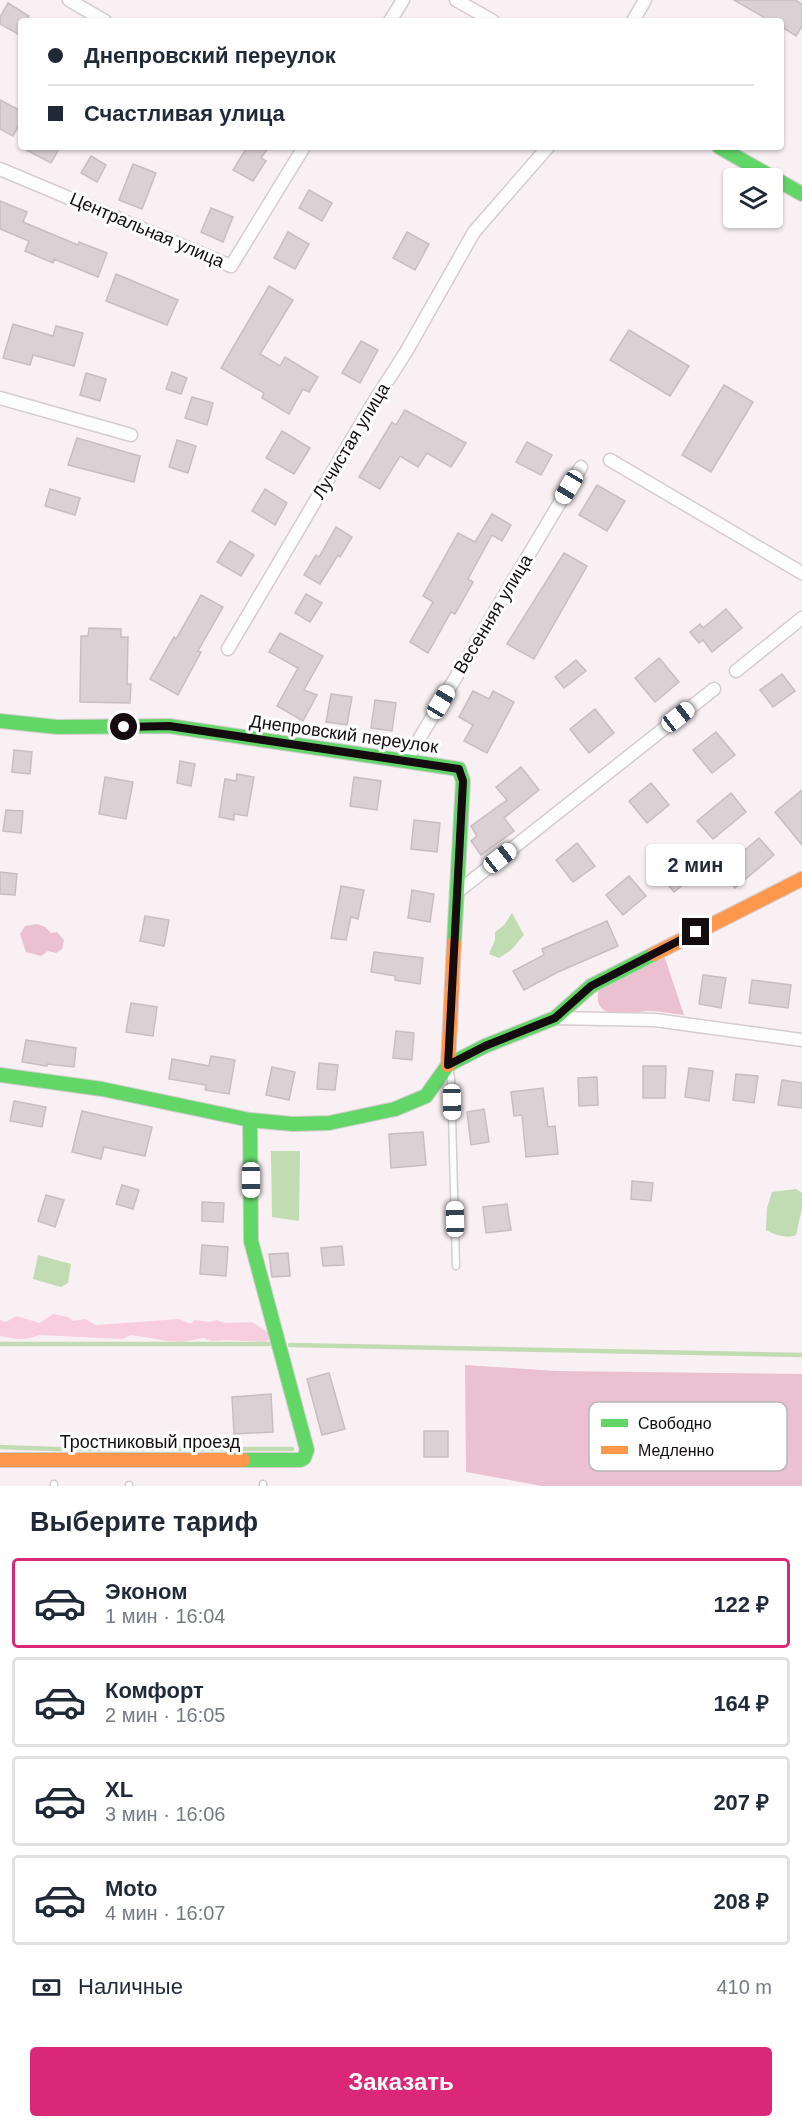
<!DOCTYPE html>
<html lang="ru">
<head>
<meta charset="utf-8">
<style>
	body { margin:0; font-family:Helvetica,sans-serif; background:#f2f2f3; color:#1f2937; height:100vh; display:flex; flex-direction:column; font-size:22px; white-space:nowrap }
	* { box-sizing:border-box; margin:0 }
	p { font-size:20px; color:#747a83 }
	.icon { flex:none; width:33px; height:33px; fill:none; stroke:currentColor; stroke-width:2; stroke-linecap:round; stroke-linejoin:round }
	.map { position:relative; height:1486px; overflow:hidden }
	.drawer { display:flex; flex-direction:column; background:#fff; flex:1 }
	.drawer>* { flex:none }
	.guide { position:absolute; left:18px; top:18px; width:766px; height:132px; border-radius:6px; box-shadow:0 2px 4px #0004; display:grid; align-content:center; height:132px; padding:0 30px; background:#fff }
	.buttons { position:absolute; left:723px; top:168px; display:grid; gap:12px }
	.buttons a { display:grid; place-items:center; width:60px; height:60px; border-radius:6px; background:#fff; box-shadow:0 2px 4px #0004; font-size:30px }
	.end { position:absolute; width:27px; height:27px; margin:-14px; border:8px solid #150c0f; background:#fff; box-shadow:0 0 0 3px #fff }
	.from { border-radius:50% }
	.bubble { position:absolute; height:42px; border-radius:6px; background:#fff; box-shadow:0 2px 4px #0004; font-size:20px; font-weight:600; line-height:42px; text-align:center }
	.car { position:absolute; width:18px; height:36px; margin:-18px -9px; border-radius:8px; box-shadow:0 0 4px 2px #0007; background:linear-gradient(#fff 24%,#345 0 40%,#fff 0 76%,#345 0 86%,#fff 0) }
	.guide b { display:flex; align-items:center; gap:21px; height:57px; font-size:22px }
	.guide b+b { border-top:2px solid #e0e1e3 }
	.guide i { width:15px; height:15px; background:#1f2937 }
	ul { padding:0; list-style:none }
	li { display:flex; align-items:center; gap:18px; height:90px; margin:0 12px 9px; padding:0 18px; border:3px solid #e0e1e3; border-radius:6px }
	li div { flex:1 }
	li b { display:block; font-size:22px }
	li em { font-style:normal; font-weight:600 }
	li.active { border-color:#db2777 }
	li>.icon { width:54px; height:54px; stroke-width:1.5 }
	h2 { padding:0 30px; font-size:27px; line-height:72px }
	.pay { display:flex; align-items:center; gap:15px; height:66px; padding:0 30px; font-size:22px }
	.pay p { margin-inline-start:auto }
	.primary-button { display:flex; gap:12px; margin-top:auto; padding:12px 30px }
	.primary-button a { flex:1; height:69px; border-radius:6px; background:#db2777; color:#fff; font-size:24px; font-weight:600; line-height:69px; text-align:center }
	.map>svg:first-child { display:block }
	.green { fill:#f8cede }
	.forest { fill:#ebc0d0 }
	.water { fill:#c1dbb3 }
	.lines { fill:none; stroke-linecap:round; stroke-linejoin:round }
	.stream { stroke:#c1dbb3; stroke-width:4.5 }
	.building { fill:#dad1d4; stroke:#c8bec2; stroke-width:1.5 }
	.lane-casing { stroke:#d5cccf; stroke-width:9 }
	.street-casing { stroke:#d5cccf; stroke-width:15 }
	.fast-casing { stroke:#d5cccf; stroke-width:16 }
	.slow-casing { stroke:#d5cccf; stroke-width:16 }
	.lane { stroke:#fefdfd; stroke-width:6 }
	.street { stroke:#fefdfd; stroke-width:12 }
	.fast { stroke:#63d668; stroke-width:14 }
	.slow { stroke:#ff974d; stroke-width:14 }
	.route { stroke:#150c0f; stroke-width:8 }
	.labels { text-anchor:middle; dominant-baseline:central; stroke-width:6; stroke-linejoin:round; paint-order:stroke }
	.street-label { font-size:18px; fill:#150c0f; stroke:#fff }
	.key { fill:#fff; stroke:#b9b6b7; stroke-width:1.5 }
	.key-label { font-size:16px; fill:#150c0f }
</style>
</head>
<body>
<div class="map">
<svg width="802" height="1486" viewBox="0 0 802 1486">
	<rect width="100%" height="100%" fill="#f9f0f3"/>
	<path class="green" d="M53,1314l15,3 5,4 12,-2 11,6 83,-6 12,5 3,-4 15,2 8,-2 8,3 27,-1 18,12v5l-5,3 -40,-2 -13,1 -9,-3 -21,4 -14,-1 -37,-6 -9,4 -83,-4c-12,6 -26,4 -39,1v-16l6,2 10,-6 24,7z"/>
	<g class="forest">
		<polygon points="37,924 45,927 51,933 57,932 64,940 62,949 56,953 48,951 41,956 26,952 20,934 25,926"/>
		<path d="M657,956l8,2 19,57c-11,-1 -22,-4 -33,-4 -18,0 -61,13 -52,-22z"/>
		<polygon points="465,1365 556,1371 802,1374 802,1486 542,1486 466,1472"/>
	</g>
	<g class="water">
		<polygon points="512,913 524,935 511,950 499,958 489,954 495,940 495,932 504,925"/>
		<polygon points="271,1151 300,1151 299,1221 272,1217"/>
		<path d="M796,1189l6,4v15l-6,27c-9,4 -21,0 -30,-5l1,-22 5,-16z"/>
		<polygon points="38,1255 71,1264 68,1283 61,1287 33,1279"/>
	</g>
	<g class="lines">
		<g class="stream">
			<polyline points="0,1344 269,1344"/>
			<polyline points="290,1345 802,1355"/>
			<polyline points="0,1447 55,1449 292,1449"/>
		</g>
	</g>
	<g class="building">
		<polygon points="734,0 795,0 802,4 802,26 796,36 782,27 782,21 770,21"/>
		<polygon points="8,3 29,16 26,21 21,21 21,29 18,34 0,24 0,17"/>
		<polygon points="0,100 21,111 21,121 13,136 0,129"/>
		<polygon points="21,147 60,147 51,163"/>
		<polygon points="247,147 269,147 261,158 266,161 253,181 233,170"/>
		<polygon points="91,156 106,165 97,182 81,173"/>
		<polygon points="133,164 156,173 142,209 119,200"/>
		<polygon points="309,190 332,203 322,221 299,208"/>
		<polygon points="0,201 27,212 23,222 78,245 79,242 107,253 98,277 54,259 53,263 25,251 29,241 0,229"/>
		<polygon points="211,208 233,217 223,242 201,232"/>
		<polygon points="288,232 309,244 295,269 274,258"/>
		<polygon points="407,232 429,244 415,270 393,258"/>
		<polygon points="116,274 178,300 167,325 106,301"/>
		<polygon points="269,286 293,300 260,354 280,366 285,357 318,377 309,392 303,389 289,414 262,398 264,393 221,368"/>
		<polygon points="13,324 53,336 56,326 83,333 74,366 33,355 30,365 3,358"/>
		<polygon points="629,330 689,366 670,396 610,360"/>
		<polygon points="361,341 378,350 360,383 342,373"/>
		<polygon points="172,372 187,378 181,394 166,389"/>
		<polygon points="86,373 106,379 100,401 80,395"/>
		<polygon points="724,385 753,402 711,472 682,455"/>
		<polygon points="192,397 213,403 207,425 185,418"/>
		<polygon points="405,410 466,443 451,467 427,453 418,467 400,456 380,489 359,477 392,422 396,425"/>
		<polygon points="282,431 310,448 294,474 266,458"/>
		<polygon points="77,438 140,456 134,482 68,465"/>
		<polygon points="177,440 196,446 188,473 169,467"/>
		<polygon points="527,442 552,455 541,475 516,462"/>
		<polygon points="597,485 625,501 607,531 579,515"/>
		<polygon points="50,489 80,498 75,515 45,506"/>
		<polygon points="265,489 287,503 275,525 252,511"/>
		<polygon points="492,514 511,525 502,541 492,535 468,579 473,582 455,614 451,612 428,653 410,642 433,602 423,596 458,533 475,542"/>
		<polygon points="336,527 352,537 340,557 338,555 320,584 304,575 316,555 319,557"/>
		<polygon points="230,541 254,555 241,576 217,562"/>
		<polygon points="564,553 587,566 534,659 507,644"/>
		<polygon points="306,594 322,603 310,622 295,613"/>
		<polygon points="201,595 223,607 198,651 201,652 178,695 150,679 174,637 176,639"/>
		<polygon points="726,609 742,628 712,652 703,640 699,643 690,632 700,624 703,628"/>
		<polygon points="89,628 121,629 121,637 128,637 127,684 131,684 130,703 80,702 81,636 88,636"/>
		<polygon points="280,633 323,656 304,690 317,695 303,721 277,706 298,668 269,652"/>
		<polygon points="659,658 679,682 655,702 635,678"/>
		<polygon points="576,660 586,671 564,688 555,677"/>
		<polygon points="782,674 795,691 773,707 760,690"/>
		<polygon points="473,691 489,699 493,691 514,702 487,753 464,741 473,725 459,717"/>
		<polygon points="331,694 352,697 347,725 326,722"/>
		<polygon points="375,700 396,703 392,731 371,728"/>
		<polygon points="595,709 614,733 589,753 570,729"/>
		<polygon points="716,732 735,755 712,773 693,750"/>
		<polygon points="14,750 32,752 30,774 12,772"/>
		<polygon points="180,761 195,764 191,786 177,783"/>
		<polygon points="521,767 539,790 504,818 514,831 481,855 471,841 477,836 471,826 507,800 496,787"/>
		<polygon points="237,774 254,777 247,816 234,814 234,820 219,817 225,779 236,781"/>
		<polygon points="105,777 133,782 126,819 99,814"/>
		<polygon points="354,777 381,781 377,810 350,806"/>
		<polygon points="651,783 669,805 647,823 629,801"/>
		<polygon points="802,790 802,845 775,812"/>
		<polygon points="731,793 746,812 713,839 697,821"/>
		<polygon points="6,810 23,811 21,833 3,831"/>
		<polygon points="414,820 440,823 437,852 411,849"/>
		<polygon points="759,838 774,855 735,888 721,870"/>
		<polygon points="577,843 595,866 573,882 556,860"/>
		<polygon points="680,853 697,874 674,892 657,872"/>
		<polygon points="0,872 17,874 15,895 0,894"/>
		<polygon points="629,876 646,896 623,915 606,895"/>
		<polygon points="341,886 364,890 358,919 351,917 346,940 331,938"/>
		<polygon points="412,890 434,894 430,922 408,918"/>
		<polygon points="145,916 169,920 164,946 140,941"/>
		<polygon points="607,921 618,946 558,972 524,990 513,971 544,955 542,949"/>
		<polygon points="374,952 423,958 420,984 395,980 395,976 371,972"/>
		<polygon points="703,975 726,978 721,1008 699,1004"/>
		<polygon points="752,980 791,985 788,1008 749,1003"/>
		<polygon points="131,1003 157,1007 153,1036 126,1032"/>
		<polygon points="396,1031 414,1033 412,1060 393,1058"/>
		<polygon points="26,1040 76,1048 74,1067 47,1064 47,1066 22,1062"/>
		<polygon points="211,1056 235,1060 229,1094 205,1090 206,1085 169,1079 172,1059 209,1066"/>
		<polygon points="319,1063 338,1065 335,1090 317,1089"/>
		<polygon points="643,1066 666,1066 665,1098 643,1098"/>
		<polygon points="272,1067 295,1072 289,1100 266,1095"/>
		<polygon points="689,1068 713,1071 709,1101 685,1097"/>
		<polygon points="736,1074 758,1076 754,1103 733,1100"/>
		<polygon points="597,1077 598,1105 579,1106 578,1078"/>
		<polygon points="782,1080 802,1083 802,1108 778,1105"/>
		<polygon points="543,1088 548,1127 555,1126 558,1154 526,1157 522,1115 514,1116 511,1092"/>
		<polygon points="14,1101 46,1107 42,1127 10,1121"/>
		<polygon points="484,1109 489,1142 471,1145 467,1112"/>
		<polygon points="82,1111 152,1127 145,1156 104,1147 101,1159 72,1152"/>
		<polygon points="423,1132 426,1165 391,1168 389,1134"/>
		<polygon points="632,1181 653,1183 651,1201 631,1199"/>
		<polygon points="122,1185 139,1190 133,1209 116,1204"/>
		<polygon points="46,1195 64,1200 55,1227 38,1221"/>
		<polygon points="202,1202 224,1203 223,1222 202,1221"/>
		<polygon points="507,1204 511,1230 486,1233 483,1207"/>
		<polygon points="202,1245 228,1247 226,1276 200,1274"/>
		<polygon points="342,1246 344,1265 323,1266 321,1248"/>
		<polygon points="288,1253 290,1276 272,1277 269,1254"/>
		<polygon points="329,1373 345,1429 322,1435 307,1379"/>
		<polygon points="271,1394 273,1432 234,1434 232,1397"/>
		<rect x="424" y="1431" width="24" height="26"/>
	</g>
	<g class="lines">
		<g class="lane-casing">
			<g id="lane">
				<polyline points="449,1068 451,1078 456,1266"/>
				<polyline points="54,1484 54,1486"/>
				<polyline points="263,1484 263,1486"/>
				<polyline points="129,1486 129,1485"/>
			</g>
		</g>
		<g class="street-casing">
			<g id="street">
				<polyline points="69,0 105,21"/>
				<polyline points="456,0 493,21"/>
				<polyline points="390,21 403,0"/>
				<polyline points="633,21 645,0"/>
				<polyline points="0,169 231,266 304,147"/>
				<polyline points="0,398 131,435"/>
				<polyline points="610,460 802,573"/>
				<polyline points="228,649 372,405 406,352 474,232 548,147"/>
				<polyline points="736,671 802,618"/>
				<polyline points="406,761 581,467"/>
				<polyline points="456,893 714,689"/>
				<polyline points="555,1018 655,1020 802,1040"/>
			</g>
		</g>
		<g class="fast-casing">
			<g id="fast">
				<polyline points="719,147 802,194"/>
				<polyline points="0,721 57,727 169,726 459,769 463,781 454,943"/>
				<polyline points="0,1075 102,1089 250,1120 293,1124 329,1123 395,1109 426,1096 448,1065 485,1046 555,1018 591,986 654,954"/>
				<polyline points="243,1460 300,1460 304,1458 307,1450 251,1241 250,1120"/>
			</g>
		</g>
		<g class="slow-casing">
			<g id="slow">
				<polyline points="654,954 802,879"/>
				<polyline points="448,1065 454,943"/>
				<polyline points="0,1460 243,1460"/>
			</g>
		</g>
		<use href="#lane" class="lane"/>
		<use href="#street" class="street"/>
		<use href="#fast" class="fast"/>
		<use href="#slow" class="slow"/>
	</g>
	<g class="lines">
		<polyline class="route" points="124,727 169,726 459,769 463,781 448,1065 485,1046 555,1018 591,986 696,932"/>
	</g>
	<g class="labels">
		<g class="street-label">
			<text transform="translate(147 230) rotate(23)">Центральная улица</text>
			<text transform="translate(351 441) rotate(-59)">Лучистая улица</text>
			<text transform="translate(493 614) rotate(-59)">Весенняя улица</text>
			<text transform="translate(344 734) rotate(8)">Днепровский переулок</text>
			<text x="150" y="1442">Тростниковый проезд</text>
		</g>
	</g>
	<rect x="589" y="1402" width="198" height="69" rx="9" class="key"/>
	<rect x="601" y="1419" width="27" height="8" fill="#63d668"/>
	<rect x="601" y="1446" width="27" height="8" fill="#ff974d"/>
	<g class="key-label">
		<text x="638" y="1429">Свободно</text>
		<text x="638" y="1456">Медленно</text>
	</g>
</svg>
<div class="buttons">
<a><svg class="icon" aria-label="layers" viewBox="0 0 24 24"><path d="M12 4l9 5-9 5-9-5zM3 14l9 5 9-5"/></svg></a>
</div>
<i class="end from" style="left:124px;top:727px"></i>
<i class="end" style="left:696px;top:932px"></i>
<div class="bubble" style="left:646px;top:844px;width:99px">2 мин</div>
<i class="car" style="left:569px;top:487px;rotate:211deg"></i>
<i class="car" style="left:441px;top:702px;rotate:31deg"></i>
<i class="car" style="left:678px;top:717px;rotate:52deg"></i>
<i class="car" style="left:500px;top:858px;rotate:52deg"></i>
<i class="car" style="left:452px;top:1102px;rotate:179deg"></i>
<i class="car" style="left:251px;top:1180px;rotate:180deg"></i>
<i class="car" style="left:455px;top:1219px;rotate:359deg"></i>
<div class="guide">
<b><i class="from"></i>Днепровский переулок</b>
<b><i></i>Счастливая улица</b>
</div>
</div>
<section class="drawer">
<h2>Выберите тариф</h2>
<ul>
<li class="active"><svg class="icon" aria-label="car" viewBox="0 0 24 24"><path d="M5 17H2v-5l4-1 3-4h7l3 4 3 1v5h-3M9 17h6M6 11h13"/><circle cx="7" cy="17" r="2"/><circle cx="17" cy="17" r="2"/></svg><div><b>Эконом</b><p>1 мин · 16:04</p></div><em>122 ₽</em></li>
<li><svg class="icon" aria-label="car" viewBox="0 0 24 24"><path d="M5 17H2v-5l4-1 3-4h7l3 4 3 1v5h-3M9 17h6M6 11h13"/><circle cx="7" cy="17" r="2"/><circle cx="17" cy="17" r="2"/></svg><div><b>Комфорт</b><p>2 мин · 16:05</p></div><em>164 ₽</em></li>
<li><svg class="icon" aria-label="car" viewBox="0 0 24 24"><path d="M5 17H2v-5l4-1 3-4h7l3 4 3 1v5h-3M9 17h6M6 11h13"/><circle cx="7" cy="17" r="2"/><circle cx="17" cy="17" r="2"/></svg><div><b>XL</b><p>3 мин · 16:06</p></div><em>207 ₽</em></li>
<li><svg class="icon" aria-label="car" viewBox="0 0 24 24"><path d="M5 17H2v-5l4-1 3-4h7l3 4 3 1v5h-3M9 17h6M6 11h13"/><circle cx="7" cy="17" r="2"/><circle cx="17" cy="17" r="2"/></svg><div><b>Moto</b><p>4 мин · 16:07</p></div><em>208 ₽</em></li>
</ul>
<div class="pay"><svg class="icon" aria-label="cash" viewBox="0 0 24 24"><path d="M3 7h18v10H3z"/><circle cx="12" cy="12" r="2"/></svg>Наличные<p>410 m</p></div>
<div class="primary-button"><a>Заказать</a></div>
</section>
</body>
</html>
